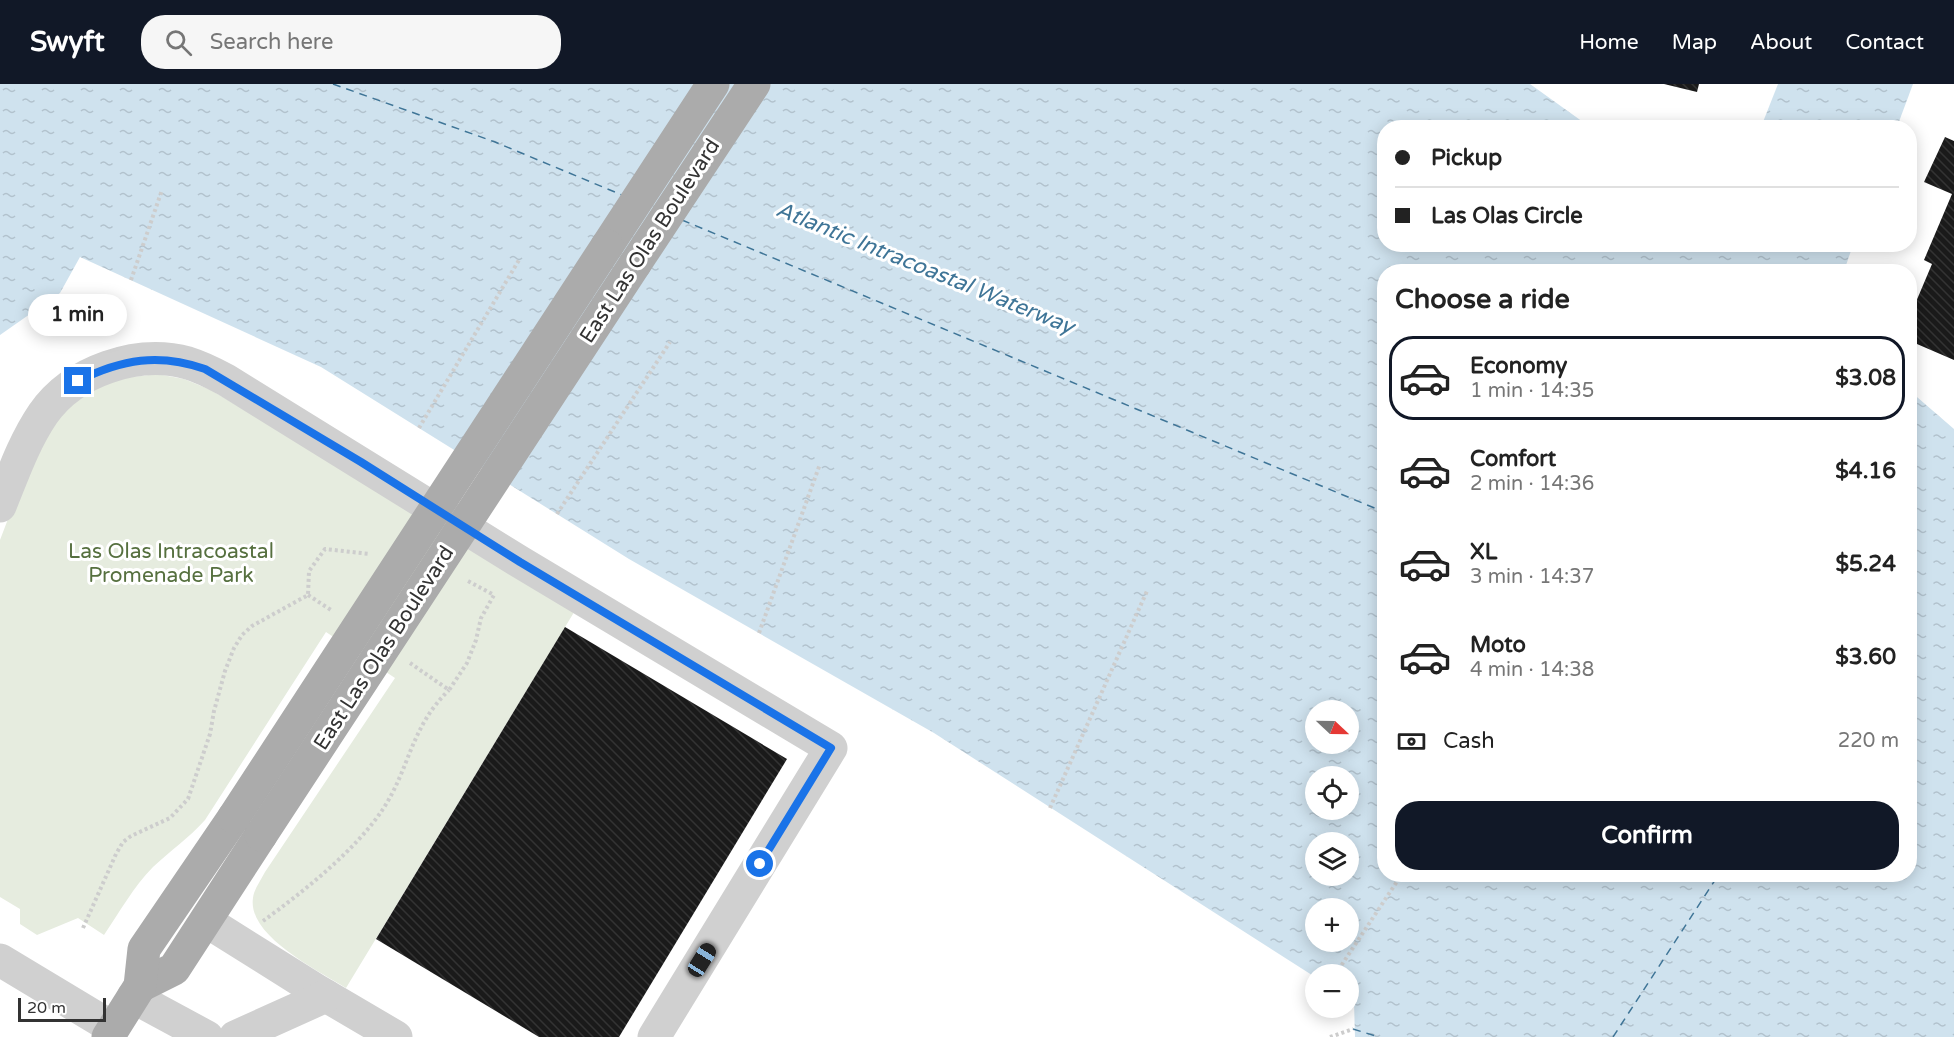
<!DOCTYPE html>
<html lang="en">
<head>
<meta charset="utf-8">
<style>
	body { margin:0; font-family:"Varela Round",sans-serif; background:#f6f6f6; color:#222; height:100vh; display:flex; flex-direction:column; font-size:22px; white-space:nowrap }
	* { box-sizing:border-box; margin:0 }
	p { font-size:20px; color:#767676 }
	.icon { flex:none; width:33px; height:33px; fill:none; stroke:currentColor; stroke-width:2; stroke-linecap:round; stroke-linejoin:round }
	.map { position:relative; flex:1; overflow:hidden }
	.drawer { position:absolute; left:1377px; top:180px; width:540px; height:618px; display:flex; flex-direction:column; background:#fff; border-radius:24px; box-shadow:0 3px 15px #0003 }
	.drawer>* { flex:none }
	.hud { position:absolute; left:1377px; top:36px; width:540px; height:132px; border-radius:24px; box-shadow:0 3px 15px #0003; display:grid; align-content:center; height:132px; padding:0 18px; background:#fff }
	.needle { width:39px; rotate:112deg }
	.controls { position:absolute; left:1305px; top:616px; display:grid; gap:12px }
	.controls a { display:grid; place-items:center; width:54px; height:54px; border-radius:50%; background:#fff; box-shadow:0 3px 15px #0003; font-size:30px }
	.scale { position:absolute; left:18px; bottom:15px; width:88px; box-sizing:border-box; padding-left:6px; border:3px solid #333; border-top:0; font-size:16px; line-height:21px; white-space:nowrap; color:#333; -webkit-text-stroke:4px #fff; paint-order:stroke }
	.end { position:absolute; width:27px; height:27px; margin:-14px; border:8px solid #1a73e8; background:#fff; box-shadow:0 0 0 3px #fff }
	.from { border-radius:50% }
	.bubble { position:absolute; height:42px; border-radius:21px; background:#fff; box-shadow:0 3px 15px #0003; font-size:20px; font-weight:800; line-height:42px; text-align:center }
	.car { position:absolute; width:18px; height:36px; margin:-18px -9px; border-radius:8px; box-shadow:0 0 4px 2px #0007; background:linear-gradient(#222 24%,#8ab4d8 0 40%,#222 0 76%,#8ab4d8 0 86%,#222 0) }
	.hud b { display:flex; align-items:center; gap:21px; height:57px; font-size:22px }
	.hud b+b { border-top:2px solid #e0e0e0 }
	.hud i { width:15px; height:15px; background:#222 }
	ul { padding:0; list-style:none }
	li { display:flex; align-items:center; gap:18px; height:84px; margin:0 12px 9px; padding:0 6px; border:3px solid transparent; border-radius:24px }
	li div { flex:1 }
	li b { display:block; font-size:22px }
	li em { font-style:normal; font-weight:800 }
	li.active { border-color:#111827 }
	li>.icon { width:54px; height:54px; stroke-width:1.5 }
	h2 { padding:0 18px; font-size:27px; line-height:72px }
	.pay { display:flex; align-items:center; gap:15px; height:66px; padding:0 18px; font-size:22px }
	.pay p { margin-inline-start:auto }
	.button { display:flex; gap:12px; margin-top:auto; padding:12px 18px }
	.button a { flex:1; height:69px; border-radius:24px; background:#111827; color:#fff; font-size:24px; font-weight:800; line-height:69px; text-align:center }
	header { display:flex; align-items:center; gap:36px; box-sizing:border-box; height:84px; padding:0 30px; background:#111827; color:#fff }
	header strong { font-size:28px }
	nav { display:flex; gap:33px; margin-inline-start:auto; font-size:21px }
	.search { width:420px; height:54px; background:#f6f6f6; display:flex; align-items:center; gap:15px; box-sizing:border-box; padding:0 21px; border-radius:24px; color:#767676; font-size:22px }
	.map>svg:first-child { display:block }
	.green { fill:#e6ecdf }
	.water { fill:url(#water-ripples); fill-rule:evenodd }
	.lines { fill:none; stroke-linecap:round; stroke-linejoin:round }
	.ferry { stroke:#3f7597; stroke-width:1.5; stroke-dasharray:8 6; stroke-linecap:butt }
	.building { fill:url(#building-back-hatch) }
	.path { stroke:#cdcdcd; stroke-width:4; stroke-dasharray:3 3; stroke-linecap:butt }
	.minor { stroke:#d0d0d0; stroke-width:33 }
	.major { stroke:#ababab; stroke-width:33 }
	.major-bridge { stroke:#ababab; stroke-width:33 }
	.route { stroke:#1a73e8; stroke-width:8 }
	.labels { text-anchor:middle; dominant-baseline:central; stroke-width:6; stroke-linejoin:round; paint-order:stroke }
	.street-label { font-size:21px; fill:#333; stroke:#fff }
	.park-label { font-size:21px; fill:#56703f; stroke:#fff }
	.water-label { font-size:22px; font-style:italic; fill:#3f7597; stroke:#fff }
</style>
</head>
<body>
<header>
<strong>Swyft</strong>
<div class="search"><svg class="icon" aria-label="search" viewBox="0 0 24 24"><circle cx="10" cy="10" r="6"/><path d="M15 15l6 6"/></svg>Search here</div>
<nav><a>Home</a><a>Map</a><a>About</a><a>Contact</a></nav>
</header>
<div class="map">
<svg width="1954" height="953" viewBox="0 0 1954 953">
	<defs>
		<pattern id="water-ripples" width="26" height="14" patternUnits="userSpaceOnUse" patternTransform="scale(1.5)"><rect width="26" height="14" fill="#cfe2ee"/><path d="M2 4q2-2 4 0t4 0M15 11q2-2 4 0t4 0" fill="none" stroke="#b2c2cd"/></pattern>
		<pattern id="building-back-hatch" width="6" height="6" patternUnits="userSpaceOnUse" patternTransform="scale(1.5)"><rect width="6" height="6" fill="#1a1a1a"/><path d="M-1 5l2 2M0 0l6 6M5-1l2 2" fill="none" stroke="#333"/></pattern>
	</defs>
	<rect width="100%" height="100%" fill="#fff"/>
	<path class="green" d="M157,290l27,5 27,11 365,219 -230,379c-27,-17 -99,-52 -93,-90 1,-9 8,-18 12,-26l130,-194 -69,-46 -121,188c-16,18 -35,31 -52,47 -19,19 -34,46 -49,68l-26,-17 -41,17 -17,-11v-15l-20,-12v-357l32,-84 31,-47 45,-29z"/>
	<g class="water">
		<path d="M0,0h1530l60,43 -206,1v116l469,1 -9,26 -460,1v602h526v-483l44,38v608h-599l-1,-35 -5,-3 -1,-24h-32l-1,2 -381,-244 -305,-174 -308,-192 -241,-110 -20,36 -60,42zM1316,627h32v33h-32zM1316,693h32v33h-32zM1316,759h32v33h-32zM1316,825h32v33h-32z"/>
		<polygon points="1778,0 1913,0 1897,43 1761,43"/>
	</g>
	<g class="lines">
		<g class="ferry">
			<polyline points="333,0 495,58 622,111"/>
			<polyline points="682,136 1384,428"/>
			<polyline points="1353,945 1379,953"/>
			<polyline points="1613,953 1719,790"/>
		</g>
	</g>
	<g class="building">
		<polygon points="1664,0 1699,0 1697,8"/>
		<polygon points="1945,53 1954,57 1954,276 1910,257 1910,232 1932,180 1924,176 1952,110 1924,98"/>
		<polygon points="565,543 787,675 619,953 539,953 376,855"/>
	</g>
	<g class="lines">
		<g class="path">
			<polyline points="131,196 162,106"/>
			<polyline points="419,344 519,176"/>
			<polyline points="557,430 670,258"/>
			<polyline points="308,511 331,526"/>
			<polyline points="759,549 820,380"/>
			<polyline points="410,579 449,606 467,579 476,556 481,534 494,511 466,496"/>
			<polyline points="1050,724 1147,507"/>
			<path d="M263,837c40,-29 93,-71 120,-112 27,-41 27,-81 66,-119"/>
			<polyline points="83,844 116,770 123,758 131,752 170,734 188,715 210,650 214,627 225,587 234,564 242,551 252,542 308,511 309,487 325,465 370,470"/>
			<polyline points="1335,891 1402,790"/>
			<polyline points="1330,953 1353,945"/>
		</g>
		<g class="minor">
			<path d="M0,422c13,-32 24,-64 43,-92 30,-43 94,-65 145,-51 13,4 25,10 38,17l294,182 311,186 -177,289"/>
			<polyline points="206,837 316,906 396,953"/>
			<polyline points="0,876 113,944"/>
			<polyline points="133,913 207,953"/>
			<polyline points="235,953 326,912"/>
		</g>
		<g class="major">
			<polyline points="607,162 713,0"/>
			<polyline points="635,180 754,0"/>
			<polyline points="140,902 174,885 261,751"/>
			<polyline points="108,953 140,902 144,865 234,733"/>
		</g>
		<g class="major-bridge">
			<polyline points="234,733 607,162"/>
			<polyline points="261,751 635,180"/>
		</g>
	</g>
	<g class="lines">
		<path class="route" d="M78,297c44,-22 81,-28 127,-12l156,93 159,100 311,186 -71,116"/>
	</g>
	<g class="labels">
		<g class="street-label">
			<text transform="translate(650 157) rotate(-57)">East Las Olas Boulevard</text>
			<text transform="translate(384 564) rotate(-57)">East Las Olas Boulevard</text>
		</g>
		<g class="park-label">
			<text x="171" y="467">Las Olas Intracoastal<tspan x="171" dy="24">Promenade Park</tspan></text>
		</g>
		<g class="water-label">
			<text transform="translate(925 184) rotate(22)">Atlantic Intracoastal Waterway</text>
		</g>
	</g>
</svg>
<div class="controls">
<a><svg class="needle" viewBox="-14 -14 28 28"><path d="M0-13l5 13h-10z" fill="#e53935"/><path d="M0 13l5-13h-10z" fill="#767676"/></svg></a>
<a><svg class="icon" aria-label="locate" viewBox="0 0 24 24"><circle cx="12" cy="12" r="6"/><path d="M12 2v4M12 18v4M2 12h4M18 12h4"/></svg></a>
<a><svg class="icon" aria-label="layers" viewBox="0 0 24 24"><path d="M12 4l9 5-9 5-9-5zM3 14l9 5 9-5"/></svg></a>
<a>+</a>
<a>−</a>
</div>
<div class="scale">20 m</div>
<i class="end from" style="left:760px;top:780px"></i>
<i class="end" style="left:78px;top:297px"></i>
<div class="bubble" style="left:28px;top:210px;width:99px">1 min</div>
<i class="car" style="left:702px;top:876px;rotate:32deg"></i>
<div class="hud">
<b><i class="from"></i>Pickup</b>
<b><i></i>Las Olas Circle</b>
</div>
<section class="drawer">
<h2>Choose a ride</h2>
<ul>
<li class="active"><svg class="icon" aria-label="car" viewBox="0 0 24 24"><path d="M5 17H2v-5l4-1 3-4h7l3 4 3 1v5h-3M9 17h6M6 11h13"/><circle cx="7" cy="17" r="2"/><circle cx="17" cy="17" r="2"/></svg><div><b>Economy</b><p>1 min · 14:35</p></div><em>$3.08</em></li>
<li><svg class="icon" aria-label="car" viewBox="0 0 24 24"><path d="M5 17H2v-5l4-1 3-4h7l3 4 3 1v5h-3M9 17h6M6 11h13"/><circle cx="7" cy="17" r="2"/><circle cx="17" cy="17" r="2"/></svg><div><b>Comfort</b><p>2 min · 14:36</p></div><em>$4.16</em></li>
<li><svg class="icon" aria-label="car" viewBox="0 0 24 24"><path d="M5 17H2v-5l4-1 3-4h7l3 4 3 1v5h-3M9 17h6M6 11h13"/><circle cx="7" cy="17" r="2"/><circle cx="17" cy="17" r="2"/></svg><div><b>XL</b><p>3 min · 14:37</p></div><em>$5.24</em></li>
<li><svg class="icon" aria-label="car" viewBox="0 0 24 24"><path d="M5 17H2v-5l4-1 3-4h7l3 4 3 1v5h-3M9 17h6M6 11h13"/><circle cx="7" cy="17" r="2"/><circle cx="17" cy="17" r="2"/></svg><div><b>Moto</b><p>4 min · 14:38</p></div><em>$3.60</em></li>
</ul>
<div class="pay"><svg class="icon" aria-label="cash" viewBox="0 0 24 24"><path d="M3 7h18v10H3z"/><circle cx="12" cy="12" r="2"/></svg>Cash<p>220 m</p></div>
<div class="button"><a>Confirm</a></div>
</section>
</div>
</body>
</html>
